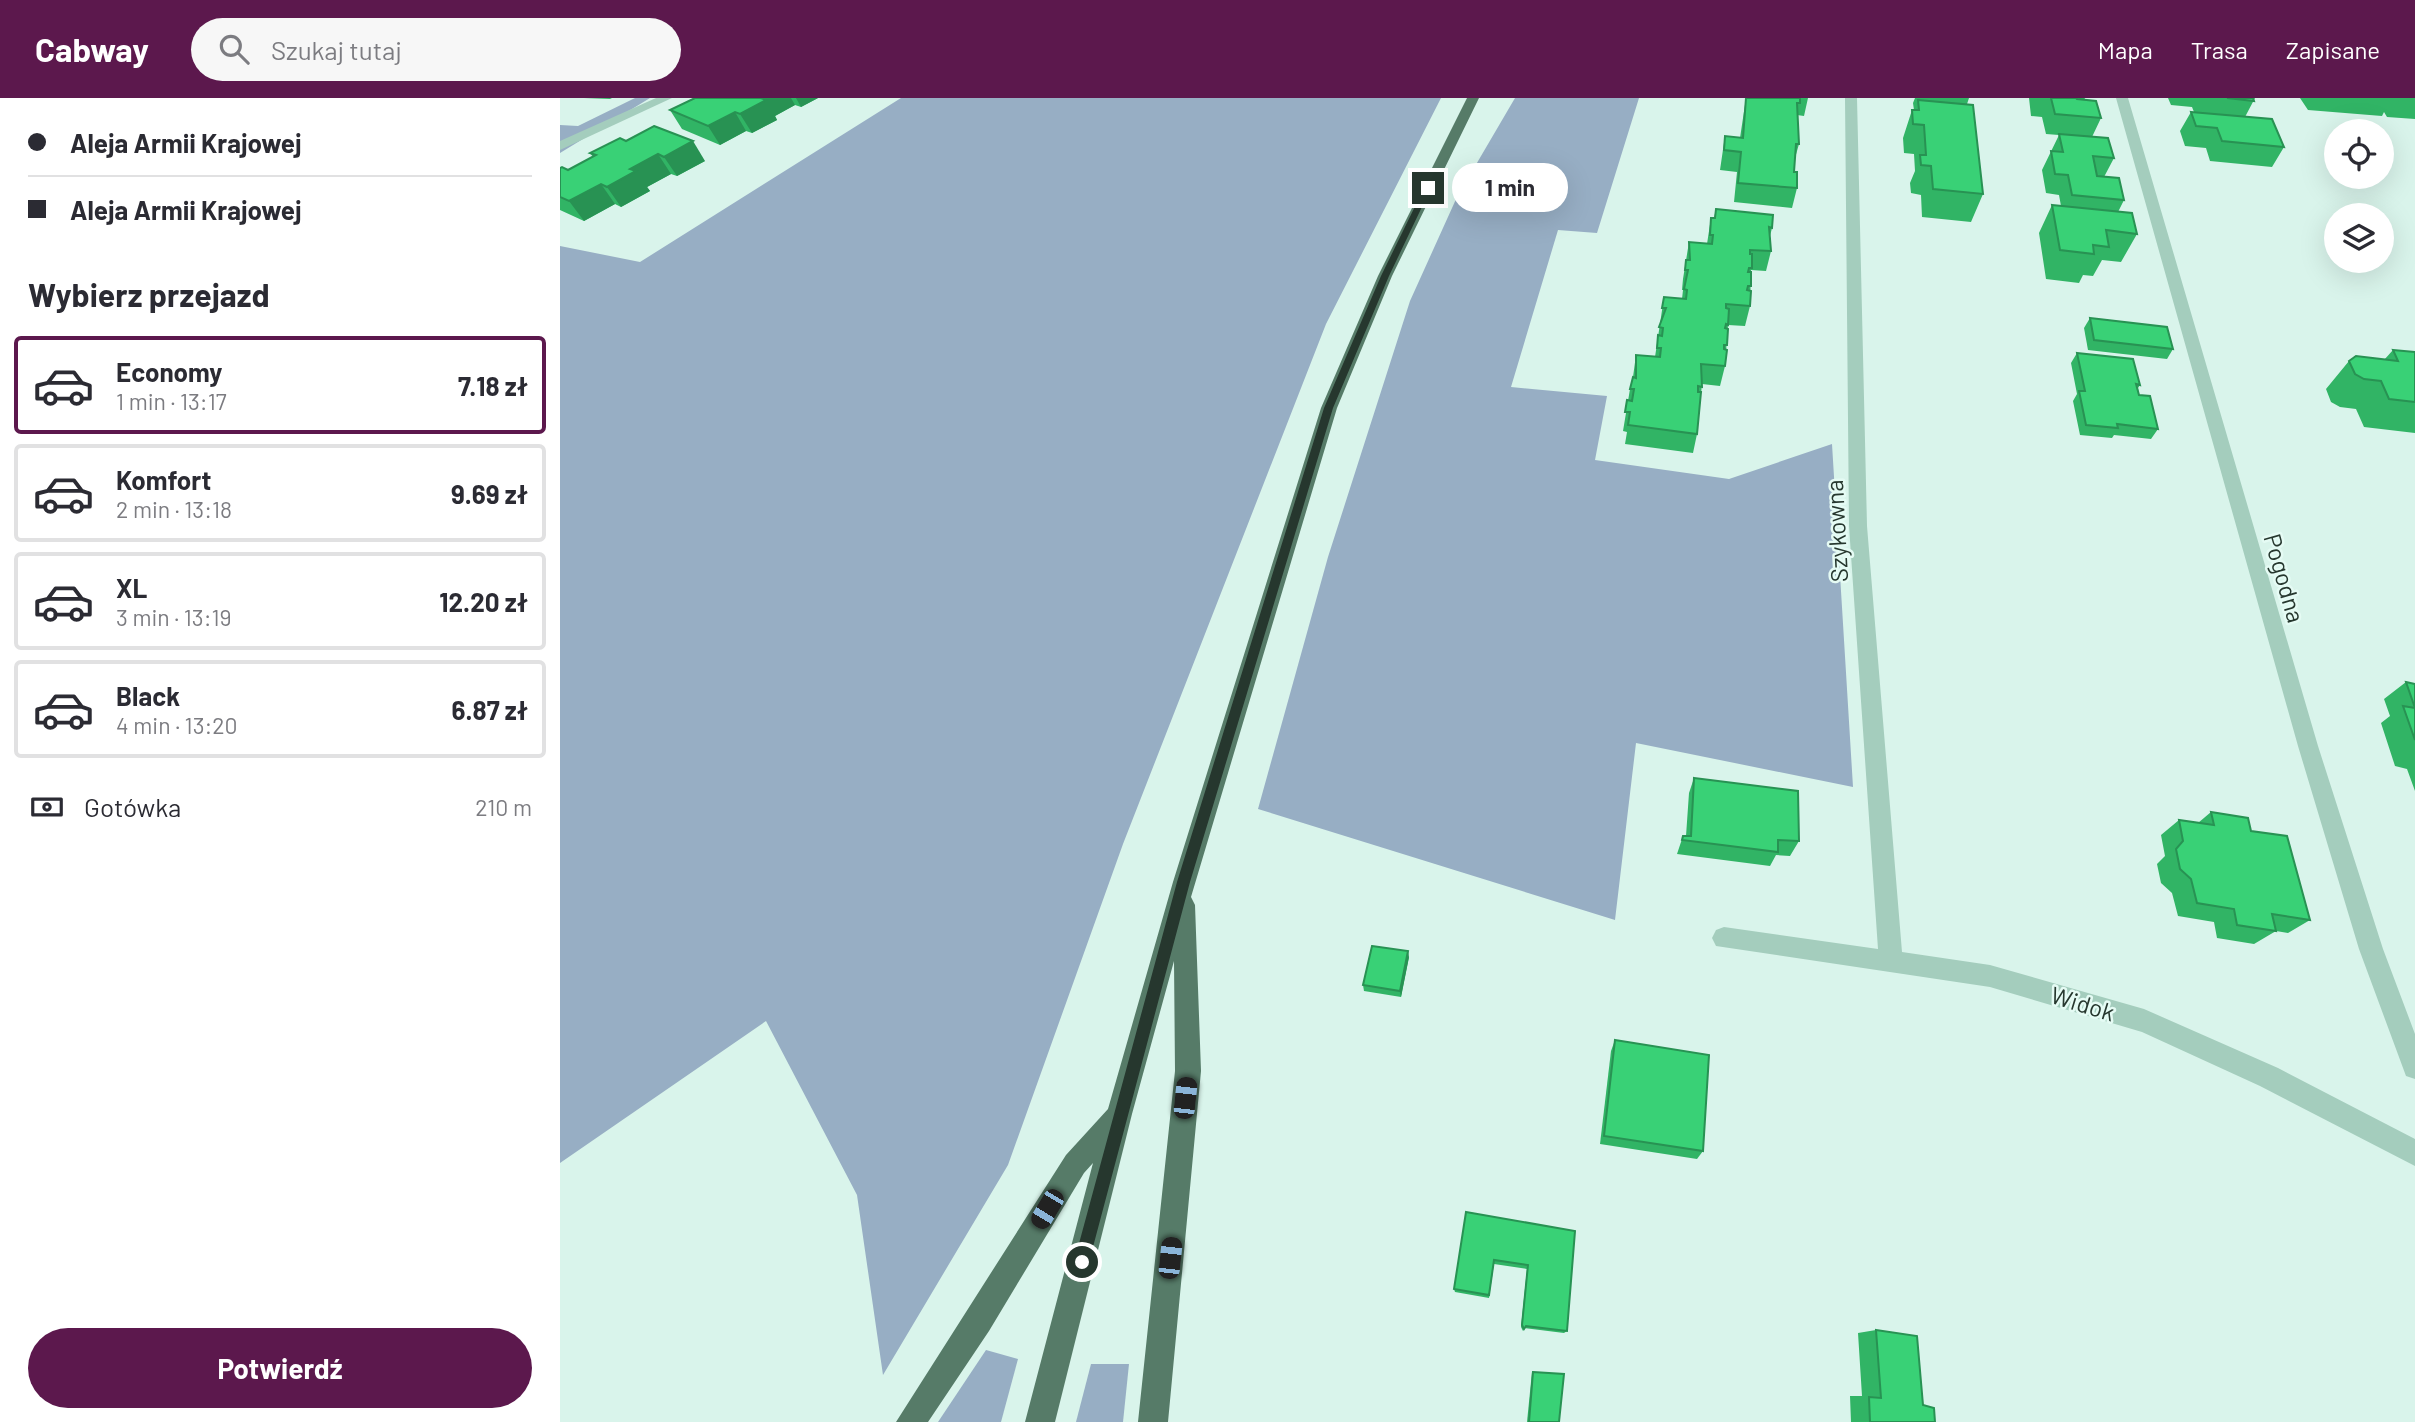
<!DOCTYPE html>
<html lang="pl">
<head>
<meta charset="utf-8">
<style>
	body { margin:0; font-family:Barlow,sans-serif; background:#f7f7f7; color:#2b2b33; height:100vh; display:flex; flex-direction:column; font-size:26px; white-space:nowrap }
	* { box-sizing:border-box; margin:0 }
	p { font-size:23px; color:#7c7c81 }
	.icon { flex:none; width:38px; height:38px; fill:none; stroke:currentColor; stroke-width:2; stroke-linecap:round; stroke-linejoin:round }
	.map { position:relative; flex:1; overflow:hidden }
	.sheet { display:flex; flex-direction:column; background:#fff; width:560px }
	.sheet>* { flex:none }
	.hud { display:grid; align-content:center; height:154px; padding:0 28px; background:#fff }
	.controls { position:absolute; left:1764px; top:21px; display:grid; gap:14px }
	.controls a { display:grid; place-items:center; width:70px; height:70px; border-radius:50%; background:#fff; box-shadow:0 7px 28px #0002; font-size:35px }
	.end { position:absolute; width:32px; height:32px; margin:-16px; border:9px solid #26372e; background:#fff; box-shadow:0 0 0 4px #fff }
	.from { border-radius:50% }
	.bubble { position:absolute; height:49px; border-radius:24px; background:#fff; box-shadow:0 7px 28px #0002; font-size:23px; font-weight:700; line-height:49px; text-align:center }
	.car { position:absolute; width:21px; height:42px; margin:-21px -10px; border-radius:9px; box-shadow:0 0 5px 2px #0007; background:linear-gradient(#222 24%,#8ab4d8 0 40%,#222 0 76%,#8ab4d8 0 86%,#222 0) }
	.hud b { display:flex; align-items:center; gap:24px; height:66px; font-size:26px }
	.hud b+b { border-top:2px solid #e1e1e2 }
	.hud i { width:18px; height:18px; background:#2b2b33 }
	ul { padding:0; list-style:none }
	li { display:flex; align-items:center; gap:21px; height:98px; margin:0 14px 10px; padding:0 14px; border:4px solid #e1e1e2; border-radius:7px }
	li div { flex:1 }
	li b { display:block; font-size:26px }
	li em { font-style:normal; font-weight:700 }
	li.selected { border-color:#5c184d }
	li>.icon { width:63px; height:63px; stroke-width:1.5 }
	h2 { padding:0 28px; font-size:32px; line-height:84px }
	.pay { display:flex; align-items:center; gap:18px; height:77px; padding:0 28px; font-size:26px }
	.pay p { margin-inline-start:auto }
	.button { display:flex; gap:14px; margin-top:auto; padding:14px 28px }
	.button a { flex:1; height:80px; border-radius:42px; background:#5c184d; color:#fff; font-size:28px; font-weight:700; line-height:80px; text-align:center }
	header { display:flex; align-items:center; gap:42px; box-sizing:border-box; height:98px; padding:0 35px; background:#5c184d; color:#fff }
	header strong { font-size:33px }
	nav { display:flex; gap:38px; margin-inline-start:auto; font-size:24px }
	.search { width:490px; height:63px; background:#f7f7f7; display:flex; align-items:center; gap:18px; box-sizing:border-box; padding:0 24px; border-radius:38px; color:#7c7c81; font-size:26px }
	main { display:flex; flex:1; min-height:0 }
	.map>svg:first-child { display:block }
	.green { fill:#97aec4 }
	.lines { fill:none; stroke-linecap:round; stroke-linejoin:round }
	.minor { fill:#a4cdbd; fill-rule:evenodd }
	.major { fill:#567b68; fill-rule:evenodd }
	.wall { fill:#31b465 }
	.shaded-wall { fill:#289253 }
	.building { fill:#39d176; stroke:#289253; stroke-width:2 }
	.route { fill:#26372e }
	.labels { text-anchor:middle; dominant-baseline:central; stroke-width:5; stroke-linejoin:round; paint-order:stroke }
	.street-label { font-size:24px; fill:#26372e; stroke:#e5fbf4 }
</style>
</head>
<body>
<header>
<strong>Cabway</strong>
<div class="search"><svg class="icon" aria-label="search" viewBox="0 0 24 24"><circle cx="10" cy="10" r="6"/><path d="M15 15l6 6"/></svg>Szukaj tutaj</div>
<nav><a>Mapa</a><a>Trasa</a><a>Zapisane</a></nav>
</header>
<main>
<section class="sheet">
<div class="hud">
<b><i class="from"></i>Aleja Armii Krajowej</b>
<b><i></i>Aleja Armii Krajowej</b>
</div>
<h2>Wybierz przejazd</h2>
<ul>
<li class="selected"><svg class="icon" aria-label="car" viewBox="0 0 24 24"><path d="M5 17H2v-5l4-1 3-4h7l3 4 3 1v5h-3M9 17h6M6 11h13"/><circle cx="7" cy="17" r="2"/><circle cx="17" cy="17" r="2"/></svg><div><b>Economy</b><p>1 min · 13:17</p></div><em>7.18 zł</em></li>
<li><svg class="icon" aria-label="car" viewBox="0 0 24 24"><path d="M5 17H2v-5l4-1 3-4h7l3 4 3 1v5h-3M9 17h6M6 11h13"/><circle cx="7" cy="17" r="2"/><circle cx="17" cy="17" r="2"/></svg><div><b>Komfort</b><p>2 min · 13:18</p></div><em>9.69 zł</em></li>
<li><svg class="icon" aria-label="car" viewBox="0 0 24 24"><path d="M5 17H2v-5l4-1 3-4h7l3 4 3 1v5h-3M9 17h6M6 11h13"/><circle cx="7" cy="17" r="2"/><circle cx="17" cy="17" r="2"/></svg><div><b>XL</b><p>3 min · 13:19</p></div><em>12.20 zł</em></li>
<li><svg class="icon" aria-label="car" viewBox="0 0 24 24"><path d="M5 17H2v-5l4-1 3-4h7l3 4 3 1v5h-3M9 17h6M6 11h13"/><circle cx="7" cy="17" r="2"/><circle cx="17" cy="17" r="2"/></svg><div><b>Black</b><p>4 min · 13:20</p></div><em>6.87 zł</em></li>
</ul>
<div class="pay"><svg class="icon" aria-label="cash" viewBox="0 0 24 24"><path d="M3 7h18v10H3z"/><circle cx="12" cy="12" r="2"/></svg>Gotówka<p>210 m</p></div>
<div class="button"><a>Potwierdź</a></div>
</section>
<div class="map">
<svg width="1855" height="1324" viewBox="0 0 1855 1324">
	<rect width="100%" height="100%" fill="#d9f4eb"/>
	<g class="green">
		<polygon points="75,0 90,0 0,55 0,27 18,28"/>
		<polygon points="341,0 881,0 766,226 563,746 448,1067 323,1277 297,1097 206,923 0,1065 0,148 80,164"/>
		<polygon points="955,0 1079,0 1037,135 998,132 951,289 1047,298 1035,362 1169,381 1272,346 1293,689 1076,645 1055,822 698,711 768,459 850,203 897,99"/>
		<polygon points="426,1252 458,1261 441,1324 378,1324"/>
		<polygon points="531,1266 569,1266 563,1324 516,1324"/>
	</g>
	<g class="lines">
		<g class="minor">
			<polygon points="96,0 112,0 0,52 0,43"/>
			<polygon points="1285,0 1297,0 1307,428 1342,854 1430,867 1584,911 1718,970 1855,1041 1855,1068 1700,988 1582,934 1430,889 1156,848 1152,840 1156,832 1164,829 1318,851 1289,428"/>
			<polygon points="1556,0 1568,0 1758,648 1823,851 1855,936 1855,981 1846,978 1799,851 1738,648"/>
		</g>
		<polygon class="major" points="907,0 919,0 832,178 777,310 631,799 635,807 641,973 608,1324 578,1324 615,973 614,863 572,1016 495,1324 465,1324 533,1065 524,1075 429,1233 368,1324 336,1324 506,1057 548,1011 613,784 761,310 818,178"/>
	</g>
	<g class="wall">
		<polygon points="24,0 52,0 50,1"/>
		<polygon points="144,0 258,0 241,9 235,7 215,18 217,22 192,35 186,33 160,47 122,31 110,12"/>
		<polygon points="1186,0 1248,0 1244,18 1237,17 1239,46 1235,60 1234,74 1237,90 1232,110 1174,104 1177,74 1160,72 1165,38 1180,40"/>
		<polygon points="1355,0 1409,0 1407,6 1423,96 1411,124 1362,119 1361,97 1351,95 1350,85 1355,73 1354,56 1344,55 1343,40 1352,12 1354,12 1353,5"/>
		<polygon points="1469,0 1525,0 1524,2 1541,20 1532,39 1554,60 1544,79 1564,102 1558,114 1577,136 1561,164 1542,162 1533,178 1523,177 1519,185 1486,181 1479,135 1492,107 1501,108 1499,97 1486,95 1482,72 1499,37 1486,36 1482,19 1471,18"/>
		<polygon points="1608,0 1695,0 1685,19 1724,49 1712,69 1650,63 1646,50 1625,48 1620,33 1631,14 1634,14 1632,9 1611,7"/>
		<polygon points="1740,0 1855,0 1855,21 1827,19 1824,14 1822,18 1748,12"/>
		<polygon points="66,43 145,63 117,78 111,76 87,89 90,93 61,109 55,106 24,123 0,112 0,70 8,72 33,59 30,55"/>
		<polygon points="1156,111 1212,130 1210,138 1211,153 1206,173 1191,172 1190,208 1185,228 1168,227 1165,268 1160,288 1142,286 1137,336 1133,355 1065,346 1067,334 1063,333 1070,291 1073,279 1076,257 1095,259 1104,199 1122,201 1123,192 1122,192 1123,181 1129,144 1147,146 1151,120 1154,120"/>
		<polygon points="1530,220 1613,251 1607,261 1528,252 1524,230"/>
		<polygon points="1833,252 1855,254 1855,335 1804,329 1796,311 1780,309 1771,304 1766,291 1789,263 1824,262"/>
		<polygon points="1517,255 1580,287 1578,290 1579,297 1598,331 1591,341 1554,337 1552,340 1520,337 1513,303 1517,296 1511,265"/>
		<polygon points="1846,584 1855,586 1855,693 1847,671 1835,668 1821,625 1830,618 1824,601"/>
		<polygon points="1134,680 1239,743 1230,758 1216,757 1210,768 1117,756 1123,738 1126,738 1129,695"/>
		<polygon points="1651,714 1691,733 1750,822 1728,835 1716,833 1694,846 1657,840 1654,824 1618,818 1612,795 1601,785 1597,766 1605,758 1601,737 1619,722 1638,725"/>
		<polygon points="849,859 841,899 804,893 803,887"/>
		<polygon points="1055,942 1143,1053 1137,1061 1040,1046 1051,953"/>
		<polygon points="906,1114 1015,1133 1007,1233 1004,1235 964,1230 963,1233 961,1229 967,1171 934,1166 929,1200 895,1194 894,1191"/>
		<polygon points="1316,1232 1363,1307 1375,1324 1291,1324 1290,1298 1302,1298 1298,1235"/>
		<polygon points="972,1274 973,1274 999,1324 967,1324"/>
	</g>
	<g class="shaded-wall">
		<polygon points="201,0 231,0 235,7 215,18 217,22 192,35 180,16"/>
		<polygon points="236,0 258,0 241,9"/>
		<polygon points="175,14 186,33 160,47 148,28"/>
		<polygon points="133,43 145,63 117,78 104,59"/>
		<polygon points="98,56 111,76 87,89 90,93 61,109 47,89 70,71"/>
		<polygon points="41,86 55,106 24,123 9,103"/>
		<polygon points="848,853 849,859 841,899 840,893"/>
	</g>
	<g class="building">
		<polygon points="135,0 201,0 206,2 180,16 175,14 148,28 110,12"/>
		<polygon points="1186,0 1240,0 1240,5 1237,5 1239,46 1236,46 1234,74 1237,74 1237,90 1178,85 1181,54 1164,52 1165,38 1183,40"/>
		<polygon points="1491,0 1516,0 1517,1 1536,3 1541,20 1495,16"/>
		<polygon points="1667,0 1693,0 1694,3"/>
		<polygon points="1358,2 1413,7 1423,96 1373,91 1371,68 1361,67 1360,57 1366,57 1364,27 1353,26 1352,12 1359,12"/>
		<polygon points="1631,14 1712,21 1724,49 1662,43 1657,30 1636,28"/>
		<polygon points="94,28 133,43 104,59 98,56 70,71 76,73 47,89 41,86 9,103 0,99 0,70 2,69 8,72 36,57 30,55 60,40 66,43"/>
		<polygon points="1499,36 1548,40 1554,60 1533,58 1537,78 1559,80 1564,102 1512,97 1508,77 1495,76 1491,53 1503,54"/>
		<polygon points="1492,107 1572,115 1577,136 1546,132 1549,149 1533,147 1534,156 1500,152"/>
		<polygon points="1156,111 1213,117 1212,130 1209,129 1211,153 1190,152 1190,156 1192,156 1192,170 1189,170 1188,174 1191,174 1191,188 1188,188 1187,192 1191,193 1190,208 1166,206 1166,210 1169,211 1168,227 1166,226 1165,230 1168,231 1167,247 1164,247 1164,251 1167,252 1165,268 1141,266 1142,289 1138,288 1138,294 1141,294 1137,336 1068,327 1070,314 1065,314 1067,302 1072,303 1074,291 1070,291 1073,279 1076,280 1076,257 1100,259 1101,250 1097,250 1098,237 1102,238 1103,230 1099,229 1106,210 1102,210 1104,199 1126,201 1127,192 1124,191 1128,172 1125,172 1126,162 1130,162 1129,144 1152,146 1153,137 1150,137 1151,120 1155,120"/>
		<polygon points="1530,220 1607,229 1613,251 1534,242"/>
		<polygon points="1833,252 1855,254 1855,304 1829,301 1821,283 1804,281 1795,276 1789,263 1796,258 1838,263"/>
		<polygon points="1517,255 1573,261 1580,287 1576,286 1579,297 1590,298 1598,331 1557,326 1558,330 1526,327 1519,293 1525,293"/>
		<polygon points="1846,584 1855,586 1855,610"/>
		<polygon points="1843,608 1855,610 1855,642"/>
		<polygon points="1134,680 1238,693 1239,743 1218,742 1218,754 1122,742 1123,738 1131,738"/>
		<polygon points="1651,714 1688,720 1691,733 1727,738 1750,822 1712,816 1716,833 1677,827 1674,811 1637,805 1631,781 1620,771 1616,751 1623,743 1619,722 1654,727"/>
		<polygon points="812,848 848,853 840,893 803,887"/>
		<polygon points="1055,942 1149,957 1143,1053 1044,1038"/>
		<polygon points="906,1114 1015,1133 1007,1233 966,1228 964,1231 962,1227 968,1167 934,1162 929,1197 894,1191"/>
		<polygon points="1316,1232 1357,1238 1363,1307 1374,1310 1375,1324 1310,1324 1309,1299 1321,1300"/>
		<polygon points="973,1274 1004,1276 999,1324 969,1324"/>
	</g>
	<polygon class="route" points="868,87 871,90 829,178 773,310 630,784 529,1164 527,1169 522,1171 516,1169 514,1164 617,784 764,310 821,178 864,90"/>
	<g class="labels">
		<g class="street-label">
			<text transform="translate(1276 433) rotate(-93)">Szykowna</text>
			<text transform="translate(1725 480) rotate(74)">Pogodna</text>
			<text transform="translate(1523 905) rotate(17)">Widok</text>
		</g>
	</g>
</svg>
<div class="controls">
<a><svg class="icon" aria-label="locate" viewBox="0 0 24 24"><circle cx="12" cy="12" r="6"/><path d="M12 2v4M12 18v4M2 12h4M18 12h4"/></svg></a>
<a><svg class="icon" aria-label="layers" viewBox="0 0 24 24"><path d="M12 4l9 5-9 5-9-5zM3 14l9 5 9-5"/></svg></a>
</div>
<i class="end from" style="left:522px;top:1164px"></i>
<i class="end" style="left:868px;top:90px"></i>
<div class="bubble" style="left:892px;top:65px;width:116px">1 min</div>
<i class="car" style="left:625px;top:1000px;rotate:6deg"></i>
<i class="car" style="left:487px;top:1111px;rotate:211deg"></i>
<i class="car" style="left:610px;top:1160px;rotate:6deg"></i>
</div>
</main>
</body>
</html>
